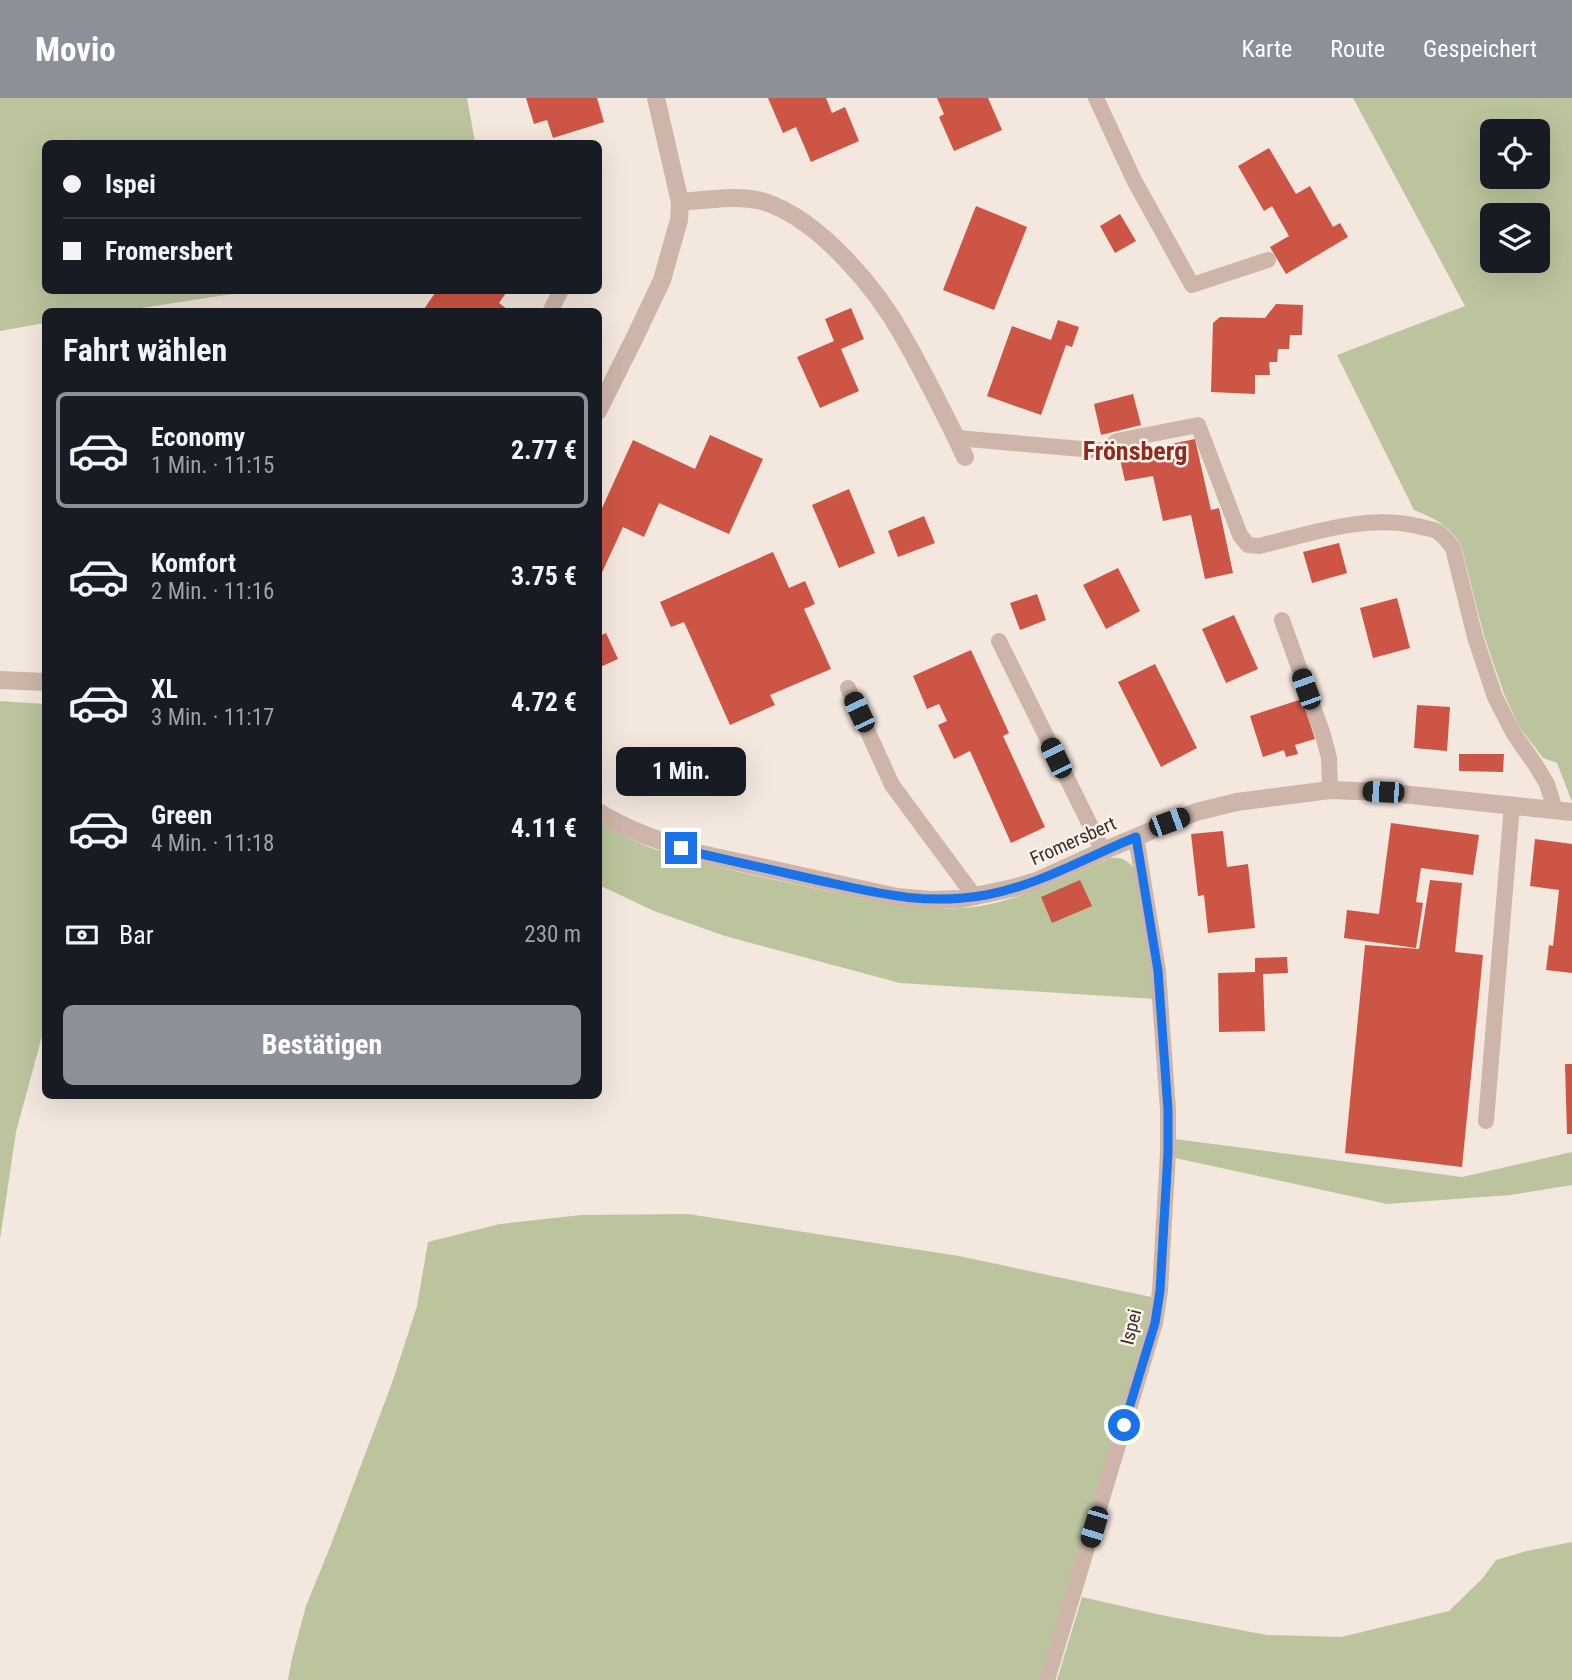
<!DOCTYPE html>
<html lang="de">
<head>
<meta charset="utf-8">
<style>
	body { margin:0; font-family:"Roboto Condensed",sans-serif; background:#242831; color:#f1f3f6; height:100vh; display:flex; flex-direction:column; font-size:26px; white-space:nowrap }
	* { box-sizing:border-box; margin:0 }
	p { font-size:23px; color:#9ea1a6 }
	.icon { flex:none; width:38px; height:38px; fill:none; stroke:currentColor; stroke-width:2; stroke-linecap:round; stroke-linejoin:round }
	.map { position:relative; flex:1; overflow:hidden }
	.details { position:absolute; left:42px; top:210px; width:560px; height:791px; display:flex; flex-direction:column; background:#171b24; border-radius:10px; box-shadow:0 7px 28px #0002 }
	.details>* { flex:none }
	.top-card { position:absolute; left:42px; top:42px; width:560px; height:154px; border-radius:10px; box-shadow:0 7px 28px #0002; display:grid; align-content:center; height:154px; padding:0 21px; background:#171b24 }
	.buttons { position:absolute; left:1480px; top:21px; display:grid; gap:14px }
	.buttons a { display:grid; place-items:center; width:70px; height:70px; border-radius:10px; background:#171b24; box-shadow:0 7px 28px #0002; font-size:35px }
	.end { position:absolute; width:32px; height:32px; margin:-16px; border:9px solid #1a73e8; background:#fff; box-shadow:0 0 0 4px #fff }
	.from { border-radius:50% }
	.bubble { position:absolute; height:49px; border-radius:10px; background:#171b24; box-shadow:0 7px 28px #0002; font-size:23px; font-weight:700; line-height:49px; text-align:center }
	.car { position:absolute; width:21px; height:42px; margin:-21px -10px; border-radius:9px; box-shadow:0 0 5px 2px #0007; background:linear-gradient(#222 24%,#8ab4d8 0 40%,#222 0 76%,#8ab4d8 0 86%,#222 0) }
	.top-card b { display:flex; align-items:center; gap:24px; height:66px; font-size:26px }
	.top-card b+b { border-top:2px solid #363941 }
	.top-card i { width:18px; height:18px; background:#f1f3f6 }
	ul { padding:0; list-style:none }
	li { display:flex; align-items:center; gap:21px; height:116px; margin:0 14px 10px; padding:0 7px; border:4px solid transparent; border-radius:10px }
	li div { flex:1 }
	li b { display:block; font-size:26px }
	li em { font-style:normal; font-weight:700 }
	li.on { border-color:#8c9099 }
	li>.icon { width:63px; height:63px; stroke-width:1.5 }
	h2 { padding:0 21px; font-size:32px; line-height:84px }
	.pay { display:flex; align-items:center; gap:18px; height:77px; padding:0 21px; font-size:26px }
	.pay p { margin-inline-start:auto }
	.action { display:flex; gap:14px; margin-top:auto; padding:14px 21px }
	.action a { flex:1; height:80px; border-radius:10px; background:#8c9099; color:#fff; font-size:28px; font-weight:700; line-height:80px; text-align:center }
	header { display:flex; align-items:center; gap:42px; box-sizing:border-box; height:98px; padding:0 35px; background:#8c9099; color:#fff }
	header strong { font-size:33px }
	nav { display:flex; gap:38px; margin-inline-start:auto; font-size:24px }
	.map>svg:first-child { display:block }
	.green { fill:#bcc49d; fill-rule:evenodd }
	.building { fill:#cc5545 }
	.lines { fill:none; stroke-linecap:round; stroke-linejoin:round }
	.service { stroke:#cdb5a9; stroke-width:16 }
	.minor { stroke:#cdb5a9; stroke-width:18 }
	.tertiary { stroke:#cdb5a9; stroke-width:18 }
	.route { stroke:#1a73e8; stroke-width:9 }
	.labels { text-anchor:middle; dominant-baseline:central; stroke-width:5; stroke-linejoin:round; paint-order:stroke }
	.street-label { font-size:19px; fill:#3a2d29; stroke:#fbf2eb }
	.district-label { font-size:26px; font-weight:bold; fill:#8d2b1e; stroke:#fbf2eb }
</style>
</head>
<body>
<header>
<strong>Movio</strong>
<nav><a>Karte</a><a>Route</a><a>Gespeichert</a></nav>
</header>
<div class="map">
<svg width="1572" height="1582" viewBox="0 0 1572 1582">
	<rect width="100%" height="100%" fill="#f4e7de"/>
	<g class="green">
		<polygon points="0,0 467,0 475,44 471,46 46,46 46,192 252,193 122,213 46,214 45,225 0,233"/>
		<path d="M1353,0h219v704l-15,-39 -14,-5 -23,-30 -16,-34 -20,-58 -23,-91c-11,-19 -27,-27 -47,-35l-77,-155 128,-49zM1493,33h45v46h-45zM1493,117h45v46h-45z"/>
		<polygon points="0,603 46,606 45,927 16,1034 0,1141"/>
		<path d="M599,725c18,9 38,20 58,27 54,17 110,28 165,40 52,10 104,25 158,16 46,-8 88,-29 130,-48 14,-1 18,3 27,14l18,127 -255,-16 -175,-47 -71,-25 -55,-26z"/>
		<polygon points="1175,1041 1462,1079 1572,1054 1572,1087 1510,1097 1387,1106 1175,1060"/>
		<polygon points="688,1116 959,1158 1151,1199 1148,1227 1042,1582 288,1582 292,1560 306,1508 330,1449 392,1285 417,1208 428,1144 500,1126 581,1117"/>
		<polygon points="1572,1444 1572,1582 1057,1582 1082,1499 1161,1517 1267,1537 1341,1539 1449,1513 1482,1481 1496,1462 1527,1453"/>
	</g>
	<g class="building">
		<polygon points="526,0 597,0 604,24 553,40 547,22 534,26"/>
		<polygon points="768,0 826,0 832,15 845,9 859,43 811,64 796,29 783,35"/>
		<polygon points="937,0 988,0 1002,32 954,53 939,19 944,16"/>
		<polygon points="1269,50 1296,96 1310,88 1333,129 1340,125 1348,139 1286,176 1270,149 1289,138 1272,108 1264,113 1238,68"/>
		<polygon points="976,108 1027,129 994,212 943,192"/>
		<polygon points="1120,116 1136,143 1115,155 1100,128"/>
		<polygon points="437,192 508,192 499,205 511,214 422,214"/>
		<polygon points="1276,206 1303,207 1302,237 1290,237 1289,251 1278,251 1277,264 1269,264 1270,277 1255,277 1255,296 1211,294 1213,225 1220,219 1265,220"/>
		<polygon points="851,210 864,241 841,251 859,293 820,310 797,259 834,243 825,221"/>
		<polygon points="1058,222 1079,229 1072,249 1066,247 1041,317 987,298 1012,228 1051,242"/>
		<polygon points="1133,296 1141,327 1101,337 1094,306"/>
		<polygon points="710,337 763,361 729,436 659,405 644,439 623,429 598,483 598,419 633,342 695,371"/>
		<polygon points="1195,341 1211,412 1219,410 1233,475 1205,481 1191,417 1163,423 1153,378 1125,383 1119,357"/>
		<polygon points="849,391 875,455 839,470 812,407"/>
		<polygon points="924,418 935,445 898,459 888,433"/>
		<polygon points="1339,445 1347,475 1312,485 1303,454"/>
		<polygon points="773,454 789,490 805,483 815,506 804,511 831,571 770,597 775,607 730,627 684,524 671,529 660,504"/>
		<polygon points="1118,470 1140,513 1106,531 1083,487"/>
		<polygon points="1037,496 1046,522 1020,532 1010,505"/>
		<polygon points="1397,500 1410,550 1373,560 1360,510"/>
		<polygon points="1234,517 1258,571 1226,585 1202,531"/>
		<polygon points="606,535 618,561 598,570 598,539"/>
		<polygon points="971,552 1009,635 1003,638 1045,729 1011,745 970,653 954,661 938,627 947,623 939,606 927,611 913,578"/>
		<polygon points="1155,566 1197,650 1161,669 1118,584"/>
		<polygon points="1302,601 1315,641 1295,647 1298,656 1286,659 1284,652 1263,659 1250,618"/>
		<polygon points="1417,607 1450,609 1447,653 1414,650"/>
		<polygon points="1459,656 1504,656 1503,674 1459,673"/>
		<polygon points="1391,725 1479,737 1473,777 1421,770 1416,804 1423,805 1416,850 1344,840 1347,812 1379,816"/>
		<polygon points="1223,733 1227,769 1248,766 1255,830 1208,835 1204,797 1198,798 1191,736"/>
		<polygon points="1535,741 1572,746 1572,875 1546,872 1549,847 1553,848 1559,792 1530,788"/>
		<polygon points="1080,782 1092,808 1052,825 1041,799"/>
		<polygon points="1430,782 1462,785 1455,854 1483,857 1462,1069 1345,1055 1365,847 1419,851"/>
		<polygon points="1287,859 1288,875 1263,876 1265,933 1219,934 1218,875 1255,874 1255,860"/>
		<polygon points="1565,966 1572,966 1572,1036 1567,1036"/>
	</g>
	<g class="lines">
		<g class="service">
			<polyline points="1096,0 1134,82 1192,187 1268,162"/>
			<polyline points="550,214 561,192"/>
			<path d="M957,340l148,13 12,-10 81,-16 42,110 8,10 11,1c51,-12 105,-32 158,-20 7,2 15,2 21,6 6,4 10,9 15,16l22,89 20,60 19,37 21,30 12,20 8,26"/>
			<polyline points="1282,522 1323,637 1329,660 1330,692"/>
			<polyline points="999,543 1103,753"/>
			<polyline points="848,590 892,687 975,799"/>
			<polyline points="1486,1023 1512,707"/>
			<polyline points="1047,1582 1155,1225 1160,1193 1168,1055 1168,1012 1158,873 1136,739"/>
		</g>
		<g class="minor">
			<path d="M680,104c27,-2 59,-8 85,0 55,18 112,87 139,136 10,17 19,35 28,52 11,22 23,44 33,67"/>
			<polyline points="598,313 636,237 662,182 679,122 680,104 656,0"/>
			<path d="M598,714c31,19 65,30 99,41l200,44 34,3 30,-1 52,-11 24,-7 66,-30 93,-39 41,-10 46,-6 47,-6 53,2 189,20"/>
		</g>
		<polyline class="tertiary" points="0,582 46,584"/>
	</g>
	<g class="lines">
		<path class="route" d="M681,750l16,5c40,9 80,18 120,27 60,13 107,26 169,15 53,-10 101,-38 150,-58l22,134 10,139v43l-8,138 -5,32 -31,102"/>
	</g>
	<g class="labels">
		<g class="street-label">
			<text transform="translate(1073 743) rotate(-24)">Fromersbert</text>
			<text transform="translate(1131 1229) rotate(-76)">Ispei</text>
		</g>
		<g class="district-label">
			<text x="1135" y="353">Frönsberg</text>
		</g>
	</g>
</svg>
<div class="buttons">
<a><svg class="icon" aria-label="locate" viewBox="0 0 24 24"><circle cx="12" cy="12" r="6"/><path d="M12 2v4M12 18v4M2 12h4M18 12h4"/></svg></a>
<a><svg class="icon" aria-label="layers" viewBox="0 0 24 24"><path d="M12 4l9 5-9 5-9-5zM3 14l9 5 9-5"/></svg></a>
</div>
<i class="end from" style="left:1124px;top:1327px"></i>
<i class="end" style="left:681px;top:750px"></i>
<div class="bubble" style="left:616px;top:649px;width:130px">1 Min.</div>
<i class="car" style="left:1306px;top:591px;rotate:340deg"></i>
<i class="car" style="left:859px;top:614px;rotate:335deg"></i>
<i class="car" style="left:1056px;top:660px;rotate:334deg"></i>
<i class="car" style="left:1383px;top:694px;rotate:272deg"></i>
<i class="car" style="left:1169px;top:724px;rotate:70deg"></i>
<i class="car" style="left:1094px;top:1429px;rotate:197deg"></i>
<div class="top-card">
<b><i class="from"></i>Ispei</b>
<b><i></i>Fromersbert</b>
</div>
<section class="details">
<h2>Fahrt wählen</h2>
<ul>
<li class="on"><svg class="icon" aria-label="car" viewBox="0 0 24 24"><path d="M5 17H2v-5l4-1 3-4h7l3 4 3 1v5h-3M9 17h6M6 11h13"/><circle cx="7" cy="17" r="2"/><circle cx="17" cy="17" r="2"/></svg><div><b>Economy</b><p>1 Min. · 11:15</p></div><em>2.77 €</em></li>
<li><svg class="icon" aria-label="car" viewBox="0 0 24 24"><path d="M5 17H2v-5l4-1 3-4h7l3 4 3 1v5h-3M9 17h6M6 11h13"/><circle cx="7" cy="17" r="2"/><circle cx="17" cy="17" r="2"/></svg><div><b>Komfort</b><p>2 Min. · 11:16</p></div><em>3.75 €</em></li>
<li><svg class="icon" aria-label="car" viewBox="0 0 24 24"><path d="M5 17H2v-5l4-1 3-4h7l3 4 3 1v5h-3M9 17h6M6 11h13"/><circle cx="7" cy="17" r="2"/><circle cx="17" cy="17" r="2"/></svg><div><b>XL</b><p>3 Min. · 11:17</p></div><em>4.72 €</em></li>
<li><svg class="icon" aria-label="car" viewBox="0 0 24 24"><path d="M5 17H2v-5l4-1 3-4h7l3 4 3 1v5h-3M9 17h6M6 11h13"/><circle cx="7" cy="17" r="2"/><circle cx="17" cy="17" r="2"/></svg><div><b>Green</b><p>4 Min. · 11:18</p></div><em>4.11 €</em></li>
</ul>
<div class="pay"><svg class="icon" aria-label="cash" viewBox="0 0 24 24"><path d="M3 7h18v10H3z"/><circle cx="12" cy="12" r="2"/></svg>Bar<p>230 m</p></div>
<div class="action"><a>Bestätigen</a></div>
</section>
</div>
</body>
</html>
